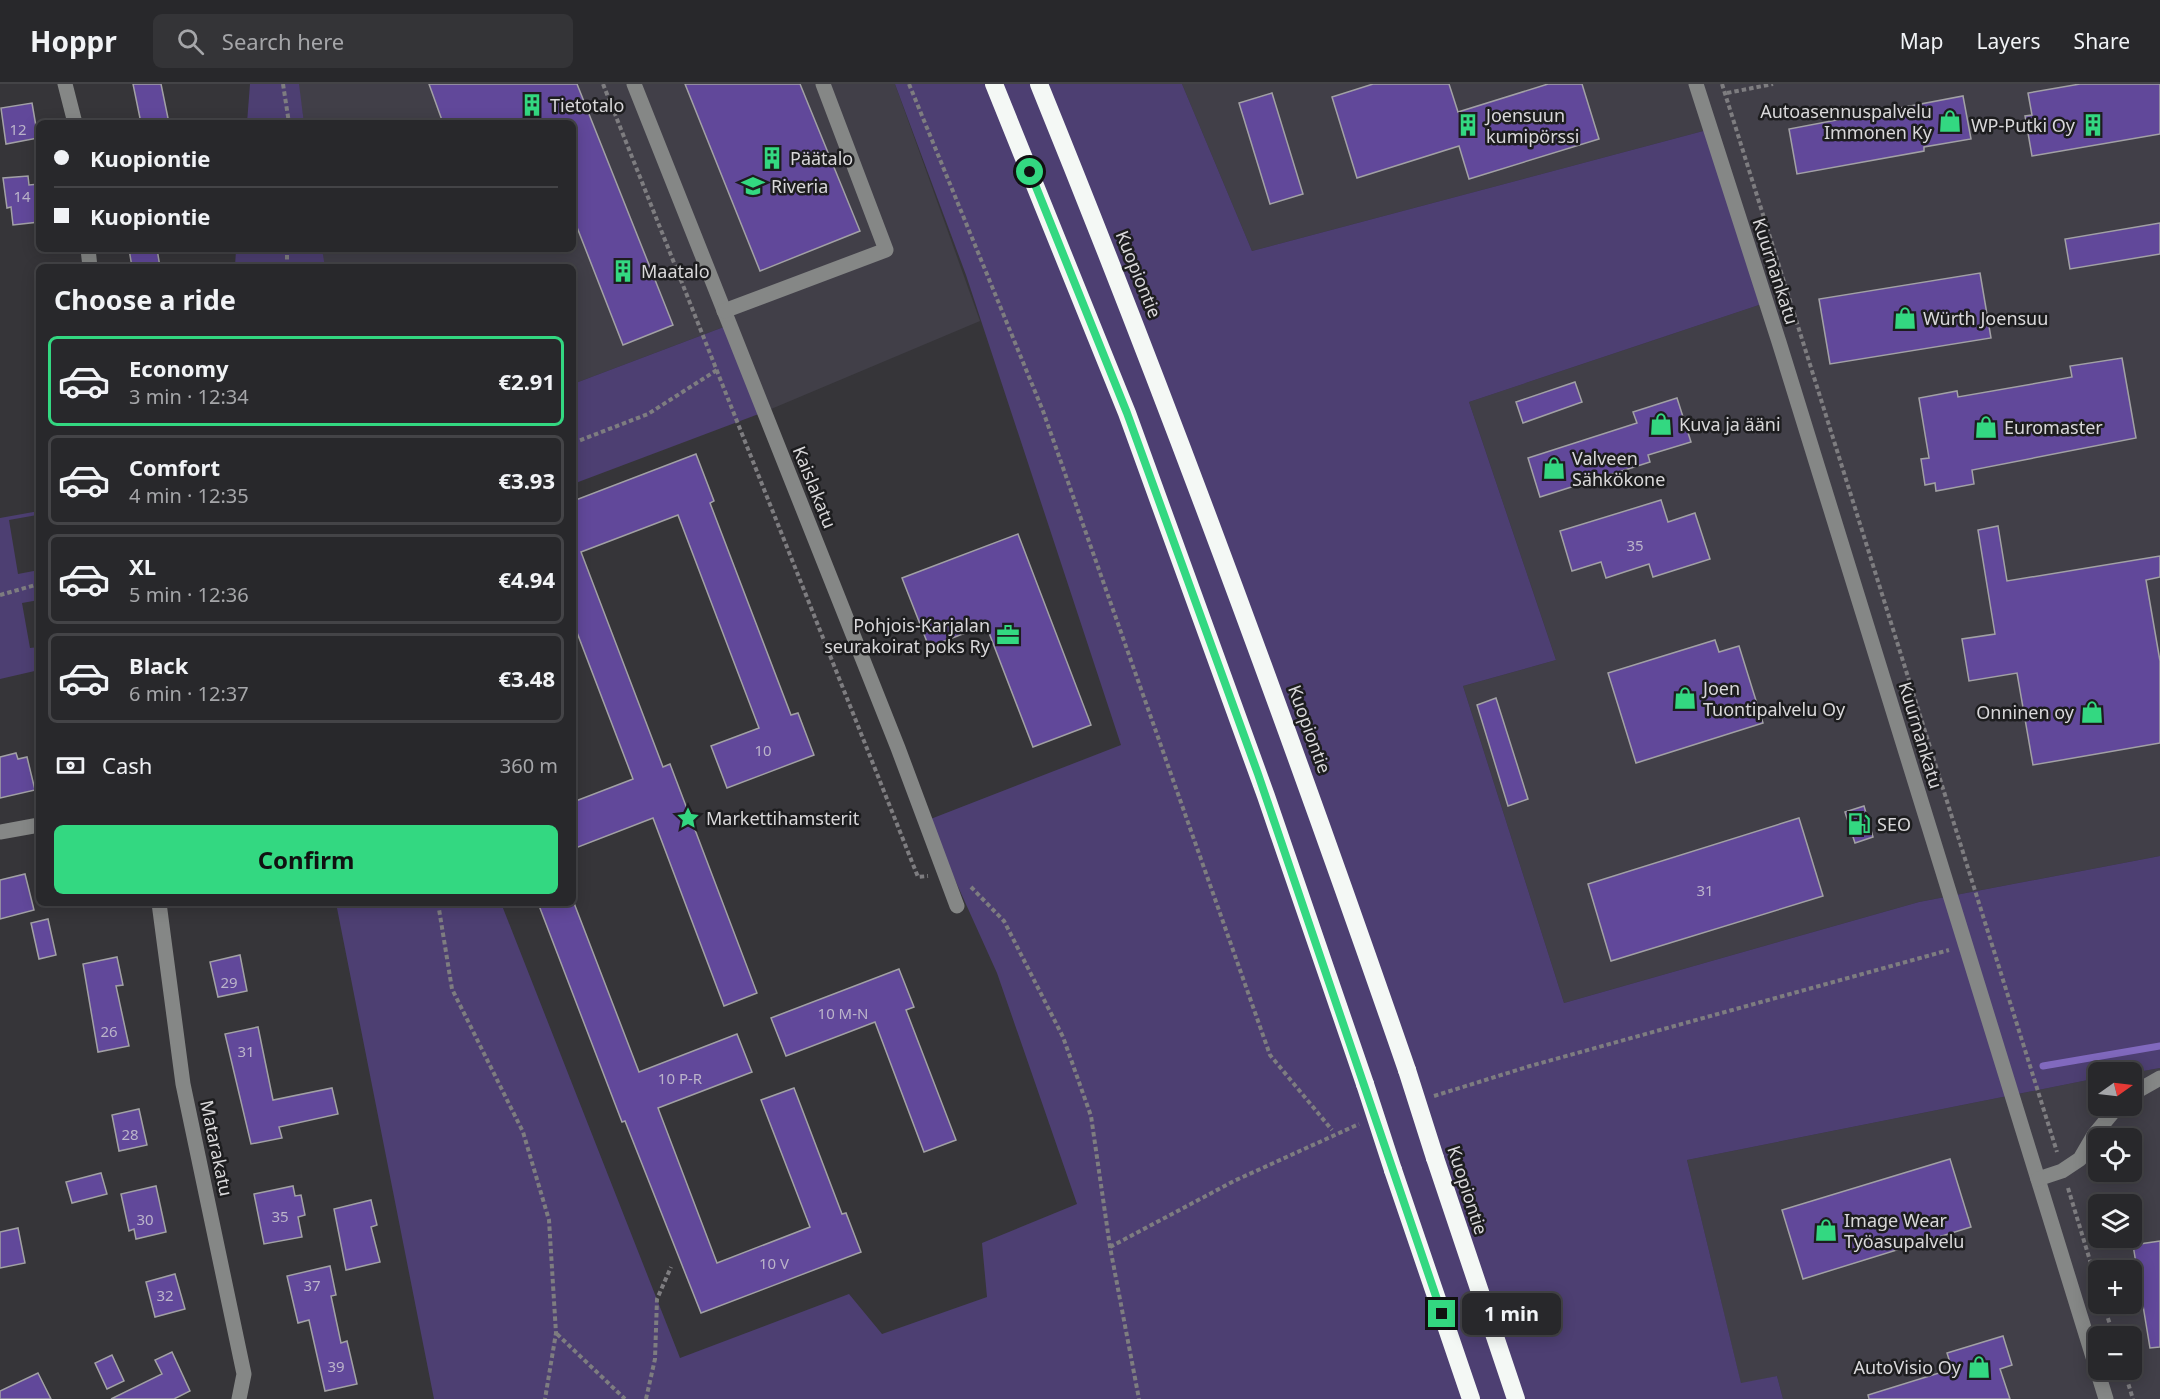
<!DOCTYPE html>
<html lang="en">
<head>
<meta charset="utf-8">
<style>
	body { margin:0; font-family:"Noto Sans",sans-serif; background:#343437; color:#f1f3f6; height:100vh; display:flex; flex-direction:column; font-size:22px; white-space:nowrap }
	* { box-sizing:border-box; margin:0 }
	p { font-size:20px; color:#a5a6a9 }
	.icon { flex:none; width:33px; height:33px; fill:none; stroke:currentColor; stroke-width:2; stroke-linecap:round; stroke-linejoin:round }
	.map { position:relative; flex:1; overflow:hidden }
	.panel { position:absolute; left:36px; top:180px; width:540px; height:642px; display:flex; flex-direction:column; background:#28282b; border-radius:9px; box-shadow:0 3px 15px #0003,0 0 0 2px #444447 }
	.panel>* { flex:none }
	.banner { position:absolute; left:36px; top:36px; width:540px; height:132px; border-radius:9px; box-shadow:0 3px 15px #0003,0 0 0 2px #444447; display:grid; align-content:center; height:132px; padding:0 18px; background:#28282b }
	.needle { width:39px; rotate:76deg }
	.fabs { position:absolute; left:2088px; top:978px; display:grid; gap:12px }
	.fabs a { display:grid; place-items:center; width:54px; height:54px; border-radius:9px; background:#28282b; box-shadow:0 3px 15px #0003,0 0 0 2px #444447; font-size:30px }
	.end { position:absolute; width:27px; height:27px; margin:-14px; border:8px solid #33d881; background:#111; box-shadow:0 0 0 3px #111 }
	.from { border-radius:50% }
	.bubble { position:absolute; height:42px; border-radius:9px; background:#28282b; box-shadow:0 3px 15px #0003,0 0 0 2px #444447; font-size:20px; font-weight:700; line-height:42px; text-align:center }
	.banner b { display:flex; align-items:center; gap:21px; height:57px; font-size:22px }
	.banner b+b { border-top:2px solid #444447 }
	.banner i { width:15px; height:15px; background:#f1f3f6 }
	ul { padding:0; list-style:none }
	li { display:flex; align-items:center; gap:18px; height:90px; margin:0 12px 9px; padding:0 6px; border:3px solid #444447; border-radius:9px }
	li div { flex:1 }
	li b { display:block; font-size:22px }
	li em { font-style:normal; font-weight:700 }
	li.on { border-color:#33d881 }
	li>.icon { width:54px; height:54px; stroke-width:1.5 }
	h2 { padding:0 18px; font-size:27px; line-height:72px }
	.pay { display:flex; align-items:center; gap:15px; height:66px; padding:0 18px; font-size:22px }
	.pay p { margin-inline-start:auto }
	.cta { display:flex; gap:12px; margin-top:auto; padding:12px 18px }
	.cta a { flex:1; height:69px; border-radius:9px; background:#33d881; color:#111; font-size:24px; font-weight:700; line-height:69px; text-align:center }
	header { display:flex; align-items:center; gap:36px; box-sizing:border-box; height:84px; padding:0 30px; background:#28282b; border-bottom:2px solid #444447 }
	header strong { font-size:28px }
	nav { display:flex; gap:33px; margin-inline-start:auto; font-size:21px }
	.search { width:420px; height:54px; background:#343437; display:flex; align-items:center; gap:15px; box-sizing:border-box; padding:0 21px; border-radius:9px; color:#a5a6a9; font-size:22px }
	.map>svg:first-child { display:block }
	.built { fill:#413f48; fill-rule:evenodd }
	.green { fill:#4d3f72 }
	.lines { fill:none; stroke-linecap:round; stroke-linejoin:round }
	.stream { stroke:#8169be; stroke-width:7 }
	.building { fill:#61489a; stroke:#a2a1a5; stroke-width:1.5 }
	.path { stroke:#7e7d80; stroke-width:4; stroke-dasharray:4.5 3; stroke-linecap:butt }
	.minor { stroke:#858786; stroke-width:15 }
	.highway { stroke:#f4f8f5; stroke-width:18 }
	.highway-bridge { stroke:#f4f8f5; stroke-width:18 }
	.route { stroke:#33d881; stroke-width:8 }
	.labels { text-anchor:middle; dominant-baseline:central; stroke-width:5; stroke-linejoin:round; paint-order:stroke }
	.number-label { font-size:15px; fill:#bbb4ca }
	.poi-label { font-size:18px; fill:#d9d8da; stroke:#1d1d1f; text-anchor:start }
	.street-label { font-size:18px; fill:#d9d8da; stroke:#1d1d1f }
</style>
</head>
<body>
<header>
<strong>Hoppr</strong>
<div class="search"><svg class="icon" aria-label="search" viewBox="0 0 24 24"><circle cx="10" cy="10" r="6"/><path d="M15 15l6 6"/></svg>Search here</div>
<nav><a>Map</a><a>Layers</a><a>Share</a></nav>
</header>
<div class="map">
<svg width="2160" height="1315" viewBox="0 0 2160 1315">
	<rect width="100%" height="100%" fill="#363539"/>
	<g class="built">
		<polygon points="298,0 895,0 980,237 764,328 729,241 573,300 573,183 324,183 322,165 573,165 573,39 304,39"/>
		<polygon points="1182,0 2160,0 2160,772 1919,818 1564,919 1463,602 1556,576 1469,318 1762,220 1707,46 1252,167"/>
		<path d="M2160,984v331h-377l-6,-23 -36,8 -54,-224 411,-82v28h34v-33zM2098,1054h34v34h-34zM2098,1120h34v34h-34zM2098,1186h34v34h-34zM2098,1252h34v34h-34z"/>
	</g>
	<g class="green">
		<polygon points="250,0 299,0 304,39 247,39"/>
		<polygon points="895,0 1182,0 1252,167 1707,46 1762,220 1469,318 1556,576 1463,602 1564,919 1919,818 2160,772 2160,984 2132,989 2098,988 2098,994 1687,1076 1741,1299 1777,1292 1783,1315 434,1315 336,819 501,819 680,1274 849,1210 882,1250 987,1213 982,1159 1077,1120 997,889 928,736 1121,661 966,191"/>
		<polygon points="236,165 322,165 325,183 235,183"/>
		<polygon points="729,241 764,328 573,400 573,300"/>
		<polygon points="39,427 39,440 37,431 9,436 18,490 39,486 39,516 22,519 30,564 39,563 39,586 0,595 0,434"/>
	</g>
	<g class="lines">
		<polyline class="stream" points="2043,982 2160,962"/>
	</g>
	<g class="building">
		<polygon points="133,0 161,0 169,39 141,39"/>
		<polygon points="429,0 577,0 673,241 623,261 573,133 573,39 443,39"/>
		<polygon points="685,0 800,0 860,147 760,187"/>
		<polygon points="1373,0 1449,0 1458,28 1548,0 1582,0 1599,55 1469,95 1459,62 1357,94 1332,13"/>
		<polygon points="2080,0 2160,0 2160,50 2032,72 2025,32 2032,31 2028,9"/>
		<polygon points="1272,9 1303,110 1270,120 1239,19"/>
		<polygon points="1963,12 1971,55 1924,63 1924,67 1797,90 1789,45"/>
		<polygon points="32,19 38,54 6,60 1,24"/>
		<polygon points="28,92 29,101 39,100 39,138 13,141 11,123 7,124 3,94"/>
		<polygon points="2160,139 2160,170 2070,185 2065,155"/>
		<polygon points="129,165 157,165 160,183 132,183"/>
		<polygon points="1980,189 1991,254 1830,280 1819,215"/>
		<polygon points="2122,274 2136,354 1972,386 1974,400 1936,407 1935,399 1925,401 1921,375 1929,374 1919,314 1957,307 1958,313 2072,293 2070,282"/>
		<polygon points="1575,298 1582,318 1523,339 1516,318"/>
		<polygon points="1677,314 1691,358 1648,371 1650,378 1540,413 1528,374 1637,339 1633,328"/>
		<polygon points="696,370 714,417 710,419 791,631 798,629 814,671 727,704 711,662 759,644 678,431 581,468 663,683 670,680 757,909 724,922 653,734 573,765 573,718 633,695 573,538 573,417"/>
		<polygon points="1661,416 1668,438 1695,429 1710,475 1653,493 1649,480 1606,494 1601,478 1572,487 1560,447"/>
		<polygon points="1998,442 2007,497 2160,472 2160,493 2146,496 2160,577 2160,659 2033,681 2017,589 1969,597 1962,555 1995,550 1978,446"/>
		<polygon points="1018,450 1091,641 1033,663 986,541 929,563 902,494"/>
		<polygon points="1715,556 1719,568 1739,562 1763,639 1636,679 1608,589"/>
		<polygon points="1496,614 1528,715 1508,722 1477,621"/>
		<polygon points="16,669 18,675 27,673 35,706 0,714 0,673"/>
		<polygon points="1864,722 1873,753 1855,759 1845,728"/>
		<polygon points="1799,734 1823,812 1611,877 1588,800"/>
		<polygon points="25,790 34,826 0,835 0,796"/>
		<polygon points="538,819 574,819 639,988 737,950 752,988 658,1024 717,1179 810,1143 761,1016 794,1004 842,1130 846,1129 861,1168 701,1229 625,1037 622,1038"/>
		<polygon points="48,835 56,871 39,875 31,839"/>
		<polygon points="240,871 247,907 218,913 210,878"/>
		<polygon points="117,873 123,901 116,902 129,962 98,968 83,880"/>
		<polygon points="899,885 914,923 906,926 956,1056 924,1068 875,938 786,972 771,934"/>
		<polygon points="258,943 273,1016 332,1004 338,1030 279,1043 282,1054 251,1060 225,950"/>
		<polygon points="139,1025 147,1061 119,1067 112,1031"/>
		<polygon points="1950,1075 1971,1143 1803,1195 1782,1126"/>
		<polygon points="101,1089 107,1110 72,1119 66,1098"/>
		<polygon points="156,1102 166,1148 136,1155 134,1145 129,1147 121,1110"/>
		<polygon points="293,1102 295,1112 301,1111 305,1131 298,1133 302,1153 264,1160 254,1110"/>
		<polygon points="371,1116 377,1141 371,1143 380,1178 346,1186 334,1125"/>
		<polygon points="18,1144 25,1179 0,1184 0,1148"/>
		<polygon points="2160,1157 2160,1263 2150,1264 2133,1161"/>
		<polygon points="330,1182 336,1211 331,1212 341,1259 347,1257 357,1300 325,1307 309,1236 298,1239 287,1192"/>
		<polygon points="175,1190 185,1225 155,1233 146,1198"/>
		<polygon points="2003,1252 2012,1281 2000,1285 2010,1315 1869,1315 1868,1311 1952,1285 1947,1269"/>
		<polygon points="172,1268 190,1307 174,1315 111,1315 162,1290 155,1276"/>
		<polygon points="112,1271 124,1297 107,1305 95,1279"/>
		<polygon points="38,1289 51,1315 0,1315 0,1307"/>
	</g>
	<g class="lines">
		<g class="path">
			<polyline points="283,0 289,39"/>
			<polyline points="603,0 918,793 928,792"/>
			<polyline points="909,0 1043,327 1270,971 1332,1046"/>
			<polyline points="1722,0 2057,1068"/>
			<polyline points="1727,9 1773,0"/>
			<polyline points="287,183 287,165"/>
			<polyline points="573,359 648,330 717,286"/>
			<polyline points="0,511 39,500"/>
			<polyline points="971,803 1004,837 1063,953 1091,1032 1110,1163 1139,1315"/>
			<polyline points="438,819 452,905 523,1048 549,1136 556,1249 545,1315"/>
			<polyline points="1434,1012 1530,982 1949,866"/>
			<polyline points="2068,1104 2098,1203"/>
			<polyline points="1110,1163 1234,1097 1359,1040"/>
			<polyline points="2103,1220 2114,1252"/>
			<polyline points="557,1250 625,1315"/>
			<polyline points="2124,1286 2133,1315"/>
			<polyline points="646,1315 655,1275 657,1215 671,1183"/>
		</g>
		<g class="minor">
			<polyline points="65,0 75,39"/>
			<polyline points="634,0 898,664 957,822"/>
			<polyline points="1696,0 1779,258 2106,1315"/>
			<polyline points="88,165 90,183"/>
			<polyline points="724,227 886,166 823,0"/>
			<polyline points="0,748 39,741"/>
			<polyline points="159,819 183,1000 244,1290 239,1315"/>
			<polyline points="2132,1010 2160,994"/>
			<polyline points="2038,1095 2062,1087 2080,1075 2094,1051 2118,1022"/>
		</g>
		<g class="highway">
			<polyline points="994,0 1127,329 1266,712 1365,1000"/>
			<path d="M1039,0c132,325 253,654 368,986"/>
			<polyline points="1435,1074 1516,1315"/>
			<polyline points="1393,1086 1471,1315"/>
		</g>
		<g class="highway-bridge">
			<polyline points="1407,986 1435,1074"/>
			<polyline points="1365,1000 1393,1086"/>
		</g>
	</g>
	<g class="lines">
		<polyline class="route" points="1030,88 1127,329 1258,690 1442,1230"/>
	</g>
	<defs>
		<g id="building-bare" transform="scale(1.8)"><path d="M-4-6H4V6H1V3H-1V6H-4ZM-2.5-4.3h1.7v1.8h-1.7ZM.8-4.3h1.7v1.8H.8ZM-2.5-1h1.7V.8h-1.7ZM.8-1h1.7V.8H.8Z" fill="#33d881" stroke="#1d1d1f" stroke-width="2.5" paint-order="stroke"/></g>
		<g id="shop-bare" transform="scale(1.8)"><path d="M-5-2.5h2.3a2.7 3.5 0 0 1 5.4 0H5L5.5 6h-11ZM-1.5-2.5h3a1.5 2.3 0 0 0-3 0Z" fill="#33d881" stroke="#1d1d1f" stroke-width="2.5" paint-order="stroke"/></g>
		<g id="school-bare" transform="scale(1.8)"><path d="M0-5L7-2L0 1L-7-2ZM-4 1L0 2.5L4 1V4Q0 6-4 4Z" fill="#33d881" stroke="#1d1d1f" stroke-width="2.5" paint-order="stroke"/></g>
		<g id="office-bare" transform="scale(1.8)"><path d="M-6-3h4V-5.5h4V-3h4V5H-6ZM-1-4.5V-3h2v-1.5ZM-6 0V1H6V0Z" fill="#33d881" stroke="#1d1d1f" stroke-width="2.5" paint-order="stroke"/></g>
		<g id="sight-bare" transform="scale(1.8)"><path d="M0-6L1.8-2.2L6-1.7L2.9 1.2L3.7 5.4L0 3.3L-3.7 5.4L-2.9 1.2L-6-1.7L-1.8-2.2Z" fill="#33d881" stroke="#1d1d1f" stroke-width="2.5" paint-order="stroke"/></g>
		<g id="fuel-bare" transform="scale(1.8)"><path d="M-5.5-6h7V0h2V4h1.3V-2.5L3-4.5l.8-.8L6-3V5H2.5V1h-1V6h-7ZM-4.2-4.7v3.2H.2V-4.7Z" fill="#33d881" stroke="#1d1d1f" stroke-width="2.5" paint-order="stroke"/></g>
	</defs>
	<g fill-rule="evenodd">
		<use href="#building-bare" x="532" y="21"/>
		<use href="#shop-bare" x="1950" y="37"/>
		<use href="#building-bare" x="1468" y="41"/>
		<use href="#building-bare" x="2093" y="41"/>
		<use href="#building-bare" x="772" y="74"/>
		<use href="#school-bare" x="753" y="102"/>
		<use href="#building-bare" x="623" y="187"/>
		<use href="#shop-bare" x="1905" y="234"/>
		<use href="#shop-bare" x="1661" y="340"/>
		<use href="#shop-bare" x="1986" y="343"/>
		<use href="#shop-bare" x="1554" y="384"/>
		<use href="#office-bare" x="1008" y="551"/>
		<use href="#shop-bare" x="1685" y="614"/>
		<use href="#shop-bare" x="2092" y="628"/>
		<use href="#sight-bare" x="688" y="734"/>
		<use href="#fuel-bare" x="1859" y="740"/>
		<use href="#shop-bare" x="1826" y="1146"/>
		<use href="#shop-bare" x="1979" y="1283"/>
	</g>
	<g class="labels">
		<g class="number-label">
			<text x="18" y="45">12</text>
			<text x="22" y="112">14</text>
			<text x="1635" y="461">35</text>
			<text x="763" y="666">10</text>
			<text x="1705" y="806">31</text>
			<text x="229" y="898">29</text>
			<text x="843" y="929">10 M-N</text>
			<text x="109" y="947">26</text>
			<text x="246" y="967">31</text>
			<text x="680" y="994">10 P-R</text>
			<text x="130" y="1050">28</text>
			<text x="280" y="1132">35</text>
			<text x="145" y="1135">30</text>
			<text x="774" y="1179">10 V</text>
			<text x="312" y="1201">37</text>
			<text x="165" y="1211">32</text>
			<text x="336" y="1282">39</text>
		</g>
		<g class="poi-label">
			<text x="550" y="21">Tietotalo</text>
			<text x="1932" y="27" text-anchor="end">Autoasennuspalvelu<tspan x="1932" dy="21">Immonen Ky</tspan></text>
			<text x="1486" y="31">Joensuun<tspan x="1486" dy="21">kumipörssi</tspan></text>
			<text x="2075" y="41" text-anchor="end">WP-Putki Oy</text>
			<text x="790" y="74">Päätalo</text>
			<text x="771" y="102">Riveria</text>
			<text x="641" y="187">Maatalo</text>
			<text x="1923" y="234">Würth Joensuu</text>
			<text x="1679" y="340">Kuva ja ääni</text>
			<text x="2004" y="343">Euromaster</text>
			<text x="1572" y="374">Valveen<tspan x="1572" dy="21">Sähkökone</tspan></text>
			<text x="990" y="541" text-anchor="end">Pohjois-Karjalan<tspan x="990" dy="21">seurakoirat poks Ry</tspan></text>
			<text x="1703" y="604">Joen<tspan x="1703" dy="21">Tuontipalvelu Oy</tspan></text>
			<text x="2074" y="628" text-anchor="end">Onninen oy</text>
			<text x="706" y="734">Markettihamsterit</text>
			<text x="1877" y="740">SEO</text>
			<text x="1844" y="1136">Image Wear<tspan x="1844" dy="21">Työasupalvelu</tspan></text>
			<text x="1961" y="1283" text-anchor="end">AutoVisio Oy</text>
		</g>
		<g class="street-label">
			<text transform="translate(1776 187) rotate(72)">Kuurnankatu</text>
			<text transform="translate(1139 190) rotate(68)">Kuopiontie</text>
			<text transform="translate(815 403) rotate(68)">Kaislakatu</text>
			<text transform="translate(1310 645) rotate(70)">Kuopiontie</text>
			<text transform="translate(1921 651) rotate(73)">Kuurnankatu</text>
			<text transform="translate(217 1064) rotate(78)">Matarakatu</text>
			<text transform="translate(1468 1106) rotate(72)">Kuopiontie</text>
		</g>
	</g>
</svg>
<div class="fabs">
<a><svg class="needle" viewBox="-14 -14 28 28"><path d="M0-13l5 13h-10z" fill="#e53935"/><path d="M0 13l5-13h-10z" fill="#a5a6a9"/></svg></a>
<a><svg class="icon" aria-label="locate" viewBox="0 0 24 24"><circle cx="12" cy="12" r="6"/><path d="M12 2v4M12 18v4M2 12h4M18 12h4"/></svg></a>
<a><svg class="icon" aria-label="layers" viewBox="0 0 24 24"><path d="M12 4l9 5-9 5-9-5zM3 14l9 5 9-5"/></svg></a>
<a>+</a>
<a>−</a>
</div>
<i class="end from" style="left:1030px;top:88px"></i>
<i class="end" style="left:1442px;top:1230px"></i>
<div class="bubble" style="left:1462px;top:1209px;width:99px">1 min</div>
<div class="banner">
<b><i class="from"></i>Kuopiontie</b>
<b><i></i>Kuopiontie</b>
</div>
<section class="panel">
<h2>Choose a ride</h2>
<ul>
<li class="on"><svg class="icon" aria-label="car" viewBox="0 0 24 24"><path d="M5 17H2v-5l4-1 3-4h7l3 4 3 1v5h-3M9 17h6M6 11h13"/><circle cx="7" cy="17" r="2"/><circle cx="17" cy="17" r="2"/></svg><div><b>Economy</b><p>3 min · 12:34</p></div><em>€2.91</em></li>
<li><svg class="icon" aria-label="car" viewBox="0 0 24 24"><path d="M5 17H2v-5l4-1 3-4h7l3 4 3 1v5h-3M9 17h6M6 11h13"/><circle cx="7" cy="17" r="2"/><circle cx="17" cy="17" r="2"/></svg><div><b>Comfort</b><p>4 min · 12:35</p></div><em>€3.93</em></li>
<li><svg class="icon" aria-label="car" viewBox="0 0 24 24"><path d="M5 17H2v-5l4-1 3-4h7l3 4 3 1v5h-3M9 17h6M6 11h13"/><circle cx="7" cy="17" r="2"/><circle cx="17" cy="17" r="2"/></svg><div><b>XL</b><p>5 min · 12:36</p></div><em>€4.94</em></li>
<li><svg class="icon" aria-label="car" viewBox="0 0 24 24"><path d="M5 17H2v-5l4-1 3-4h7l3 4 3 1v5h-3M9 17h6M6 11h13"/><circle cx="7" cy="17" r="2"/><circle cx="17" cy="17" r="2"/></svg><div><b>Black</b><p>6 min · 12:37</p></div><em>€3.48</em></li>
</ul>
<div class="pay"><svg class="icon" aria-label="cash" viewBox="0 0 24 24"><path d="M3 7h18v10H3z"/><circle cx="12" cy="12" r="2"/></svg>Cash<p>360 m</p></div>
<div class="cta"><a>Confirm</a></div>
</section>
</div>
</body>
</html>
